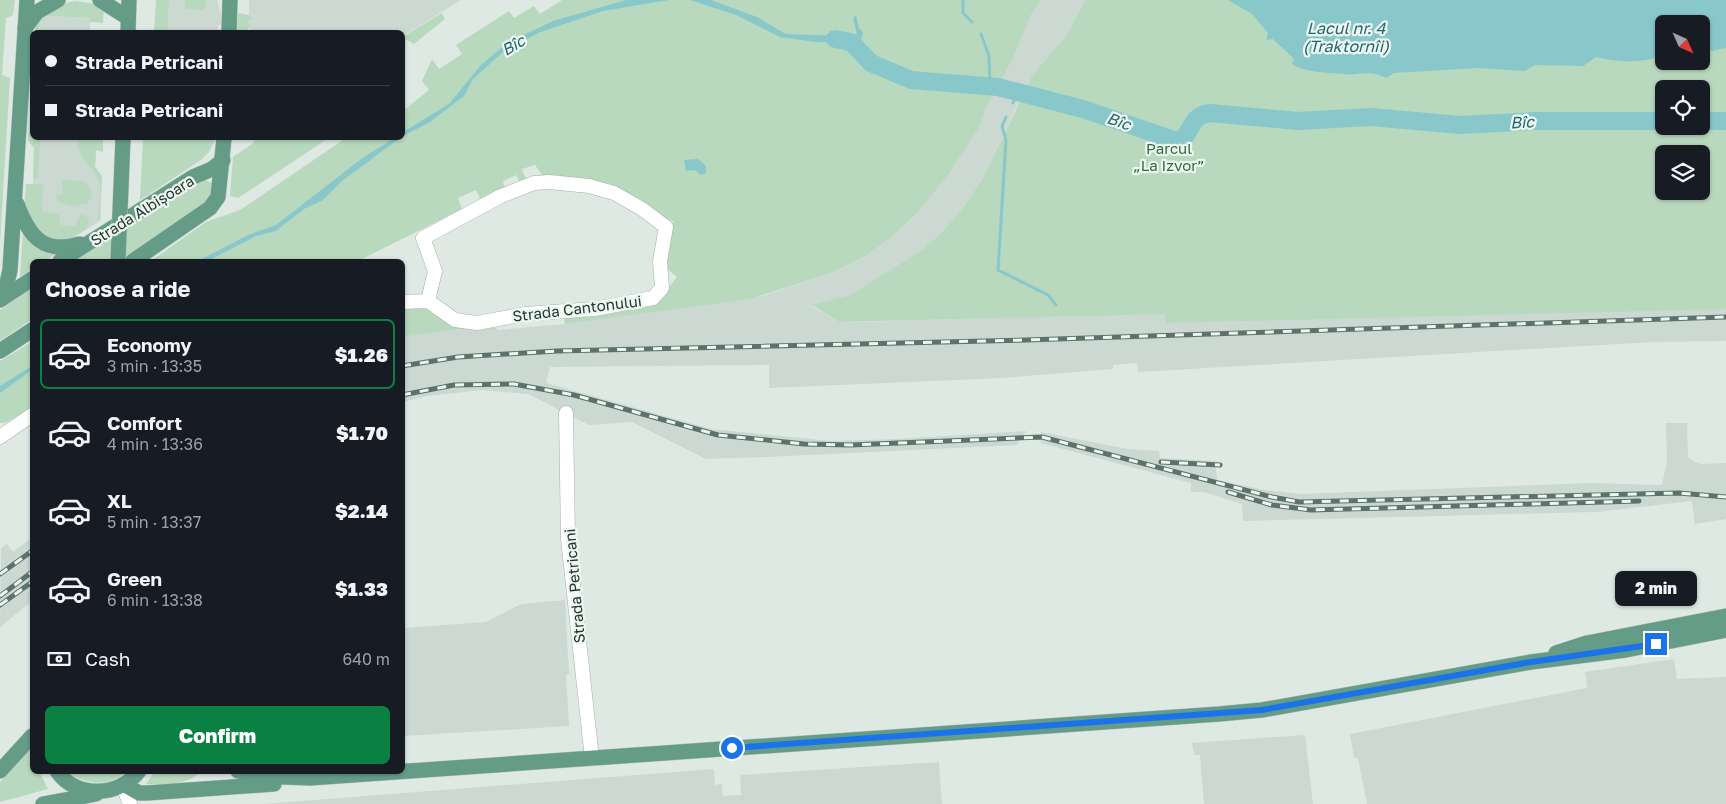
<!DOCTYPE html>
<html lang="en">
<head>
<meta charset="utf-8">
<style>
	body { margin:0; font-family:"Golos Text",sans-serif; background:#20242c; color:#f1f3f6; height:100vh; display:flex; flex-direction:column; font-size:19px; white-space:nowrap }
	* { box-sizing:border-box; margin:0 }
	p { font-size:16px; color:#9ea1a6 }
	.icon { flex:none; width:28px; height:28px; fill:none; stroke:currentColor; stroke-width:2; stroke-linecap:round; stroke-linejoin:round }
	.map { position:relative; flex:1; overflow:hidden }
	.panel { position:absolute; left:30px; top:259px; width:375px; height:515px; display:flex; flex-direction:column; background:#171b24; border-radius:8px; box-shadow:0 1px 4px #0004 }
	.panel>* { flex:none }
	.top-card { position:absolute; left:30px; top:30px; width:375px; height:110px; border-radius:8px; box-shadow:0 1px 4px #0004; display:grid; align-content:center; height:110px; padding:0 15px; background:#171b24 }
	.needle { width:32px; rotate:135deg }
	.controls { position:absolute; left:1655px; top:15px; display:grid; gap:10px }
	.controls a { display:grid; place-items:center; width:55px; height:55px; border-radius:8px; background:#171b24; box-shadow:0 1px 4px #0004; font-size:25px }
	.end { position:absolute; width:22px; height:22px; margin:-11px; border:6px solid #1a73e8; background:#fff; box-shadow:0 0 0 2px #fff }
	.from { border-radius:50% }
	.bubble { position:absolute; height:35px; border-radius:8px; background:#171b24; box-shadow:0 1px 4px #0004; font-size:16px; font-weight:800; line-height:35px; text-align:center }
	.top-card b { display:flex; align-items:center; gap:18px; height:48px; font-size:19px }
	.top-card b+b { border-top:1px solid #363941 }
	.top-card i { width:12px; height:12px; background:#f1f3f6 }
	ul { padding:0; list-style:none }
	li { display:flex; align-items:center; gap:15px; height:70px; margin:0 10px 8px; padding:0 5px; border:2px solid transparent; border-radius:8px }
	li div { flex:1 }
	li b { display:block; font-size:19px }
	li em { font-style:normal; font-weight:800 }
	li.active { border-color:#0b8043 }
	li>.icon { width:45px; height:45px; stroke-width:1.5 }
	h2 { padding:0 15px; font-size:22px; line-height:60px }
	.pay { display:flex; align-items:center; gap:12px; height:55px; padding:0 15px; font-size:19px }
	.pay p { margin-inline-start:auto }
	.button { display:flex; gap:10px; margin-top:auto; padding:10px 15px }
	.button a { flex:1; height:58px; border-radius:8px; background:#0b8043; color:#fff; font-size:20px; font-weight:800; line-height:58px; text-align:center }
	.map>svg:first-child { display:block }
	.built { fill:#ccd8d2 }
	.green { fill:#b8d9bd; fill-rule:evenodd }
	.water { fill:#88c8cb }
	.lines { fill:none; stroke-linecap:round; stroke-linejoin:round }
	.stream { stroke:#88c8cb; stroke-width:3 }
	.river { stroke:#88c8cb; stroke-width:18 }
	.minor-casing { stroke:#a2b0a9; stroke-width:15 }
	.major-casing { stroke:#bcc3c1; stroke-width:16 }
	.minor { stroke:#fff; stroke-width:14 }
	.major { stroke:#659c88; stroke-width:15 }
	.rail-casing { stroke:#5b736a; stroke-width:5 }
	.rail { stroke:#eef6f1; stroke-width:3; stroke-dasharray:9; stroke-linecap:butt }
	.major-bridge-casing { stroke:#bcc3c1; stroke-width:16; stroke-linecap:butt }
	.major-bridge { stroke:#659c88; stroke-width:15 }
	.route { stroke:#1a73e8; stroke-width:6 }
	.labels { text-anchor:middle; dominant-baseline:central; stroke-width:4.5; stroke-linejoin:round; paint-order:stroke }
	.park-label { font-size:15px; fill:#2e6b3f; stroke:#eef6f1 }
	.street-label { font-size:15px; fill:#21372f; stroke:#eef6f1 }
	.water-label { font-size:16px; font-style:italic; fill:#1f696e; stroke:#eef6f1 }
</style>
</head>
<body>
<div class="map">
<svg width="1726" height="804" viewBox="0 0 1726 804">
	<rect width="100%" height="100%" fill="#dee9e3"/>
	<g class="built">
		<polygon points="169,0 217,0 222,19 221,25 218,25 217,32 168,32"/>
		<polygon points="249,0 461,0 403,36 402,32 248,32 250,30 247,22 253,19 249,15"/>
		<polygon points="1041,0 1085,0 1068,33 1033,76 1025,90 999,84 1031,15"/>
		<polygon points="47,16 90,18 90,32 37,32 41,20"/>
		<polygon points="32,83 32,138 89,138 96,150 95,167 102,176 100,221 66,242 55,243 26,184 33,184 34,148 28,141"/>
		<polygon points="994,91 1020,99 983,178 962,209 942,232 922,250 850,295 812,306 839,322 856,322 1726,297 1726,341 1652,342 1138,372 1137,363 1113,365 1113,369 1002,378 769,388 769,365 550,367 546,383 711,429 831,441 898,439 1026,431 1017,445 767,457 706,459 632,422 589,425 528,394 483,390 427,396 403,402 403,337 461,329 498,330 565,324 762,296 831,273 864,257 892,237 919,211 980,126 986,107"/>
		<polygon points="1666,423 1687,423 1688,457 1693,461 1701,464 1726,463 1726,519 1695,524 1692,501 1597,512 1243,521 1242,504 1204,492 1191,492 1191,483 1041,443 1041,432 1128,449 1159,451 1160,458 1215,461 1217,480 1265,490 1300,494 1591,483 1662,485 1667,461"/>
		<polygon points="32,538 32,601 0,627 1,548 7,544 13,552"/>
		<polygon points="565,600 569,674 566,675 569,726 403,736 403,628 486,622 521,604"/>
		<polygon points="1674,659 1677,679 1726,677 1726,804 1367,804 1358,758 1354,758 1350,734 1587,688 1585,672"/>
		<polygon points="1305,735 1313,804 1204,804 1200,755 1194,755 1192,743"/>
		<polygon points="939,762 942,804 263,804 714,769 715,785 722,784 723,796 741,795 740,775"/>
	</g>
	<g class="green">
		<polygon points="0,0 15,0 13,15 6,18 2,75 10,78 0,243"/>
		<polygon points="156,0 169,0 168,32 154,32"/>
		<polygon points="185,0 206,0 205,10 185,9"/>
		<polygon points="562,0 1041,0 1031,15 1012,60 986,107 980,126 949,173 919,211 892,237 864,257 831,273 750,299 565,324 564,317 632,305 646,307 661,297 677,277 665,267 669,236 673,231 673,221 561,179 560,175 542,175 535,165 522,169 526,179 519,181 516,175 503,181 505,188 482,203 476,190 458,198 462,209 358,261 151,261 206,222 240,210 346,138 402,138 403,111 429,90 422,81 432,59 439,69 462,54 456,45 509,11 514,18 534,6 540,14"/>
		<path d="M1085,0h641v309l-560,14 -1,-9 -326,8 -27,-17 38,-10 72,-45 20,-18 20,-23 21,-31 49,-102 36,-43zM1664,24h37v37h-37zM1664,89h37v37h-37zM1664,154h37v37h-37z"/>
		<path d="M75,1l29,4 -1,18 -13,-1v-4l-43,-2 -6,4 -4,12h-2c1,-19 23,-28 40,-31z"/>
		<polygon points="238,13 249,15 253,19 247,22 250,25 247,32 237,32"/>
		<polygon points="442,13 445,19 414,44 405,39 404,36"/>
		<polygon points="30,123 32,124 32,138 40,138 38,179 33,179 34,148 28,141"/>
		<path d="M77,138h26v14l-7,-2 -1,17 7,9 -2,45 -2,-2c1,-12 5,-29 0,-40 -8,-15 -21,-23 -21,-41z"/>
		<polygon points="143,138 216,138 209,152 201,160 140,200"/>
		<polygon points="256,138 329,138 238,198 230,196 233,157 252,144"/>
		<path d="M204,179l7,4c3,8 0,13 -6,19l-85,59h-45z"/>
		<polygon points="62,180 84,181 91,190 91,197 87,204 72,206 58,202 56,195 62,195"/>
		<polygon points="26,184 43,184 42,211 59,214 60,225 76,226 77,219 82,214 89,219 87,228 66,242 46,240 24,212"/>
		<polygon points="23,231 59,252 45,261 32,261 32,269 20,277"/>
		<polygon points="32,289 32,319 0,341 0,310"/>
		<polygon points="417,306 490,324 498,330 461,329 403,337 403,308"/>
		<polygon points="32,342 32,407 7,422 0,423 0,361"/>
		<polygon points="30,750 32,750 32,771 39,771 48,789 0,802 0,782"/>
		<path d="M66,771h61c-18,17 -42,14 -61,0z"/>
		<path d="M155,771h46c-13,15 -37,13 -55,13z"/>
	</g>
	<g class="water">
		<polygon points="626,0 669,0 603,11 538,33 503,52 473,79 464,96 430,122 403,136 403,132 449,104 481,65 507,43 553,21"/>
		<polygon points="690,0 711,0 757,17 786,34 847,36 854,39 857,35 853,18 856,15 859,28 863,33 861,40 855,46 847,43 815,42 780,37 736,15"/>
		<path d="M1228,0h498v48l-25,5v-29h-37v32c-24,7 -44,7 -68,1l-13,9 -48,-1 -10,6 -47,-3 -84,5 -8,5c-17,-9 -26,-2 -43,-4 -15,-1 -39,-2 -51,-10l2,-5 -21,-20 -7,1 2,-7 -16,-19z"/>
		<polygon points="394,138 400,138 342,181 323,200 304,209 276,231 256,236 208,261 198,261 248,235 276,225 361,159"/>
		<polygon points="698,159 706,166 706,173 701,175 695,170 686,171 684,160"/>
		<polygon points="32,366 32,370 0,393 0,386"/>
	</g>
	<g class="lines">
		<g class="stream">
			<polyline points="963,0 963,13 972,22"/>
			<polyline points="981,34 989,56 990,86"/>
			<polyline points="1013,103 1018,92"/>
			<polyline points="1006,117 1002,126 1006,140 998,270 1048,295 1056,305"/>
		</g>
		<g class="river">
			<path d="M835,39l16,3 20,21 40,17 87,7 85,22 94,32c17,-5 10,-25 33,-28l88,8 73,-4 89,8 75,-4h129"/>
			<polyline points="1701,121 1726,121"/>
		</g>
		<g class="minor-casing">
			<g id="minor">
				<polyline points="402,302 428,301 455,320 477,323 525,314 594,309 653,298 662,288 660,261 666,227 642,209 614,193 589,186 549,182 534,183 501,196 423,238 435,271 428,301"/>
				<polyline points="566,413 568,539 592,759"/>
				<polyline points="0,437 32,415"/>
				<polyline points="123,786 130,804"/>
			</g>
		</g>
		<g class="major-casing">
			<g id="major">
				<polyline points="100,0 128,18"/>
				<polyline points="25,28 37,12 58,0"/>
				<polyline points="128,32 129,0"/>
				<polyline points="229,32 230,0"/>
				<path d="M17,204c12,32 26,51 63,40"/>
				<polyline points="60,261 193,177 212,169 223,160"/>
				<polyline points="133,261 210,208 218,197 224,138"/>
				<polyline points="0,294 7,283 10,270 27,0"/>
				<polyline points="0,300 32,279"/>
				<polyline points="0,351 32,330"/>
				<polyline points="1556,653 1587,643 1726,616"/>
				<polyline points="0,771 32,736"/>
				<path d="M57,771c19,28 62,26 82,0"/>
				<polyline points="238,771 259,776 310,778 1219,714 1262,710 1531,662 1626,650 1726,630"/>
				<polyline points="125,785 139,793 147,793 274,784"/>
				<polyline points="43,804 96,794"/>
			</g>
		</g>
		<use href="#minor" class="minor"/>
		<use href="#major" class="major"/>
		<g class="rail-casing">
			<g id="rail">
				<polyline points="402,366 458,357 557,351 1026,340 1726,317"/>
				<polyline points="402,395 454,385 514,384 574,395 718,435 804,444 851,445 1042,437 1272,497 1299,502 1679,493 1726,497"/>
				<polyline points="1161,462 1220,465"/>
				<polyline points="1228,492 1272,505 1311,510 1639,501"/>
				<polyline points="0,574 32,551"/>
				<polyline points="0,596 32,572"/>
				<polyline points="0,605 32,582"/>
			</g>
		</g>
		<use href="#rail" class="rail"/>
		<g class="major-bridge-casing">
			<polyline id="major-bridge" points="118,261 123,138"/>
		</g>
		<use href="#major-bridge" class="major-bridge"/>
	</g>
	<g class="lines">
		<polyline class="route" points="732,748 1262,710 1531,662 1656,644"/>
	</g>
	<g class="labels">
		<g class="park-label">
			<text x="1169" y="148">Parcul<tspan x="1169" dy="17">„La Izvor”</tspan></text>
		</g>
		<g class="street-label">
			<text transform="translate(142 210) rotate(-32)">Strada Albișoara</text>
			<text transform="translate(577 308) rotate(-7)">Strada Cantonului</text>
			<text transform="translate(574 586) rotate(-95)">Strada Petricani</text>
		</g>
		<g class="water-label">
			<text x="1346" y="28">Lacul nr. 4<tspan x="1346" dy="18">(Traktornîi)</tspan></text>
			<text transform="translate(513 45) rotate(-30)">Bîc</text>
			<text transform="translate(1119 121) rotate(19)">Bîc</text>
			<text transform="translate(1522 122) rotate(-3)">Bîc</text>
		</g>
	</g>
</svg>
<div class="controls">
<a><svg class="needle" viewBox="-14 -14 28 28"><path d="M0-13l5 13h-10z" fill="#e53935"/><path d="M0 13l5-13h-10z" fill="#9ea1a6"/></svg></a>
<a><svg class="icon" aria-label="locate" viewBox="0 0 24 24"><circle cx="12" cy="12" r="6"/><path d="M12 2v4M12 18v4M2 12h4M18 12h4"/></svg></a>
<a><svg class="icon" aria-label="layers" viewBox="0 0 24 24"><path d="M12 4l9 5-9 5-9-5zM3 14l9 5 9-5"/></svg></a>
</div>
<i class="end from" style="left:732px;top:748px"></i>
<i class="end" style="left:1656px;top:644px"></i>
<div class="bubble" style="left:1615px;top:571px;width:82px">2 min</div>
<div class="top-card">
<b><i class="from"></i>Strada Petricani</b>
<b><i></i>Strada Petricani</b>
</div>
<section class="panel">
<h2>Choose a ride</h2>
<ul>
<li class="active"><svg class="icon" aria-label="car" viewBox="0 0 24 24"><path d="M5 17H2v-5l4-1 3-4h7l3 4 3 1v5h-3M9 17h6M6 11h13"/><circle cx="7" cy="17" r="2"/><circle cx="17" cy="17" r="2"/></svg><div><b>Economy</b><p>3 min · 13:35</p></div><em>$1.26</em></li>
<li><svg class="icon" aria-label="car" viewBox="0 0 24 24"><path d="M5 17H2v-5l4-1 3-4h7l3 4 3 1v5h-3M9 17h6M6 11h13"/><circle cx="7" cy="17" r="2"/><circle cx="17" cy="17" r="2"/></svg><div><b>Comfort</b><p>4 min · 13:36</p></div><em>$1.70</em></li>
<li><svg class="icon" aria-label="car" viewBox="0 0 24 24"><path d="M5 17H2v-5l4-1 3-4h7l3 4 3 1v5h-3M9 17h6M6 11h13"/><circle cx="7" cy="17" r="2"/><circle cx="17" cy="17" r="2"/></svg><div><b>XL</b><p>5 min · 13:37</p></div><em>$2.14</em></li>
<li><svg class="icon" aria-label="car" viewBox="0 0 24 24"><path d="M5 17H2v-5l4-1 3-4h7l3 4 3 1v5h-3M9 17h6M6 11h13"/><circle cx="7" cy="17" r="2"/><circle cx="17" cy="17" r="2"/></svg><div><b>Green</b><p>6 min · 13:38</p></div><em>$1.33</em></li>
</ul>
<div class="pay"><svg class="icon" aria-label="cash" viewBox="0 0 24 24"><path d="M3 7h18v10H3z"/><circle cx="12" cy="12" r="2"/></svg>Cash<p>640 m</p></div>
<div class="button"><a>Confirm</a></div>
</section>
</div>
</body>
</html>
